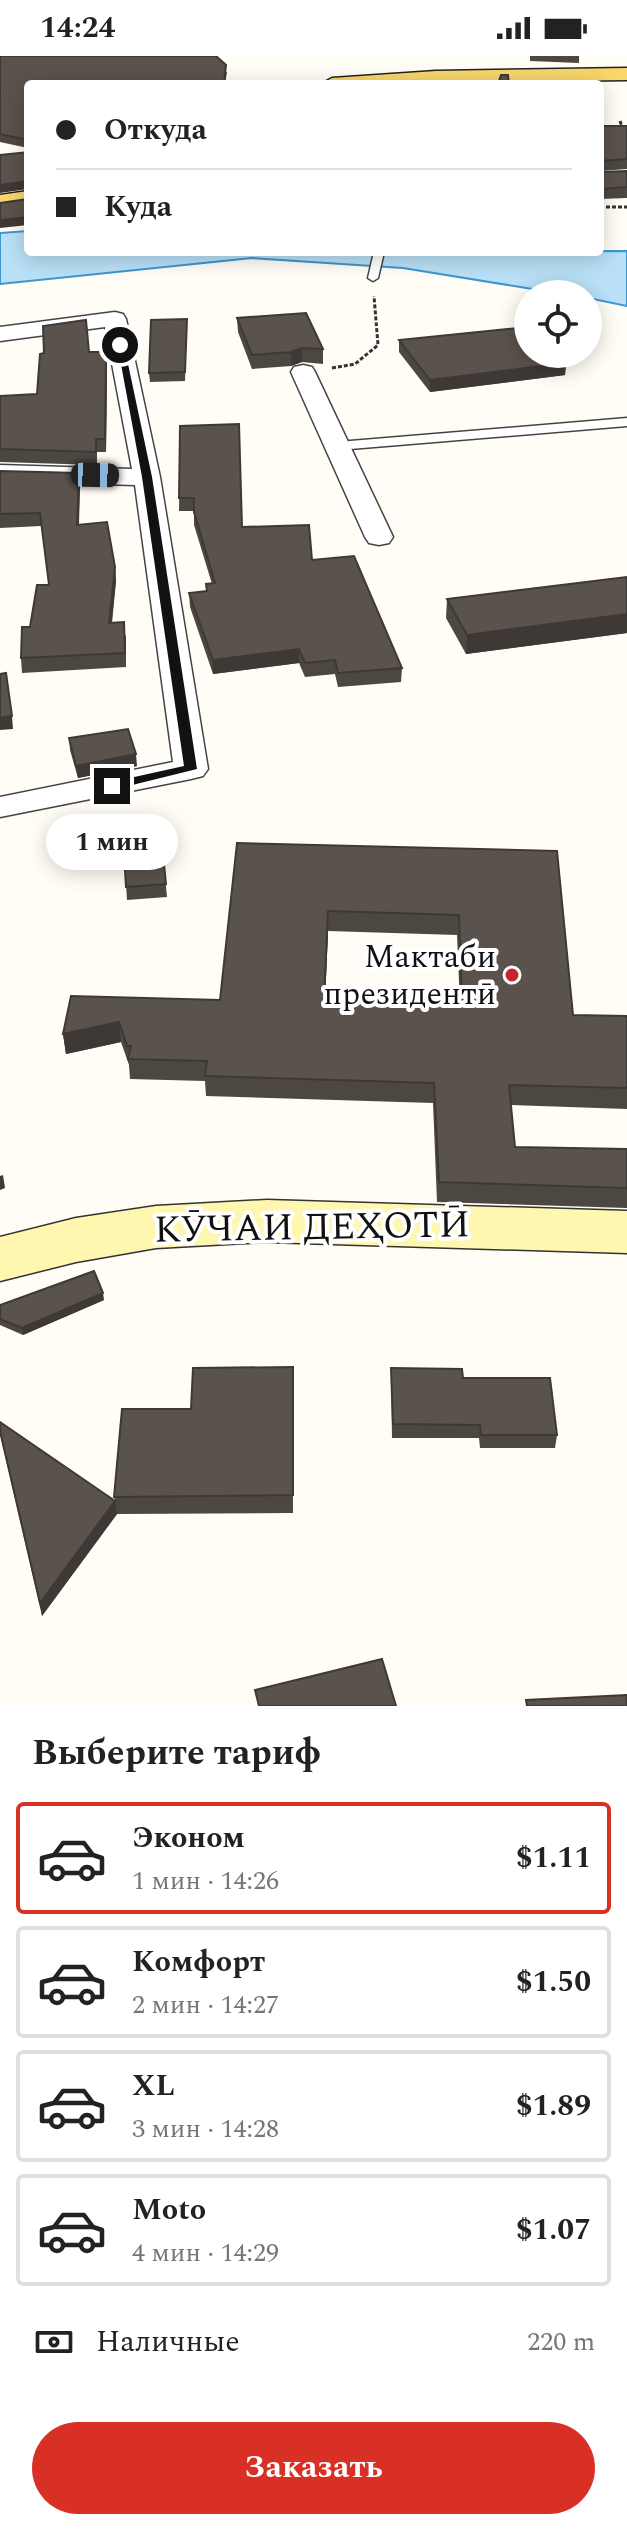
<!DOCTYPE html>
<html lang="ru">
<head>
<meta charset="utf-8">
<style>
	body { margin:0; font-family:Spectral,serif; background:#f6f6f6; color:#222; height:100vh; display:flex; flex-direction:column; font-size:30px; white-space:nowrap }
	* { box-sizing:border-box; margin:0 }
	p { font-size:26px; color:#767676 }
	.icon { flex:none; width:44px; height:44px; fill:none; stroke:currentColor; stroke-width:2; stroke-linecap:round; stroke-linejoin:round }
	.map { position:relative; height:1650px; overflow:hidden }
	.details { display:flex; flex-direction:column; background:#fff; flex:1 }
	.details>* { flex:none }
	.top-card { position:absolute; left:24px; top:24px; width:580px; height:176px; border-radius:8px; box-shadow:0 4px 20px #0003; display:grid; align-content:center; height:176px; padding:0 32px; background:#fff }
	.buttons { position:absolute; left:514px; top:224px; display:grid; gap:16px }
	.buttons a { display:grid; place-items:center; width:88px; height:88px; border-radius:50%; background:#fff; box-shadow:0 4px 20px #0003; font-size:40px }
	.end { position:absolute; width:36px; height:36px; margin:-18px; border:10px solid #111; background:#fff; box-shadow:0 0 0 4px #fff }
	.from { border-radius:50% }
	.bubble { position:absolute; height:56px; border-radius:28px; background:#fff; box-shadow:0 4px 20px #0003; font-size:26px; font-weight:700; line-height:56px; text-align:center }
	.car { position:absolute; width:24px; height:48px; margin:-24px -12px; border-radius:10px; box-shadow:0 0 6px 2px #0007; background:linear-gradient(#222 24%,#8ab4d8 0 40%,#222 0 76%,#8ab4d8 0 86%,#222 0) }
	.top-card b { display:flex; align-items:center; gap:28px; height:76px; font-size:30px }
	.top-card b+b { border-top:2px solid #e0e0e0 }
	.top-card i { width:20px; height:20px; background:#222 }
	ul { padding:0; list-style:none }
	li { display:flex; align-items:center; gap:24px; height:112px; margin:0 16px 12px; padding:0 16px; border:4px solid #e0e0e0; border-radius:8px }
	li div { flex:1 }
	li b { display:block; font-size:30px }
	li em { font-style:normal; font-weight:700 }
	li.on { border-color:#d93025 }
	li>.icon { width:72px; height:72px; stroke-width:1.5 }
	h2 { padding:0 32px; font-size:36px; line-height:96px }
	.pay { display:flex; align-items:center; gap:20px; height:88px; padding:0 32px; font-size:30px }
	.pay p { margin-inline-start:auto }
	.button { display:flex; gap:16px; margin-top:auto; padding:16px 32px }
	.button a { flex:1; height:92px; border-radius:48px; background:#d93025; color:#fff; font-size:32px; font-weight:700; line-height:92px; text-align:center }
	.status { display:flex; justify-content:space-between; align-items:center; height:56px; padding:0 40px; background:#fff; direction:ltr }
	.status svg { height:22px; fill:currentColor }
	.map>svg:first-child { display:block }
	.water { fill:#b9e0f7; stroke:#3f96cf; stroke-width:2 }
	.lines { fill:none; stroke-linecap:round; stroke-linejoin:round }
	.service-casing { stroke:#444; stroke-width:3 }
	.minor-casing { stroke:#444; stroke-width:3 }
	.secondary-casing { stroke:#333; stroke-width:3 }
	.primary-casing { stroke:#222; stroke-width:3 }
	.path { stroke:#333; stroke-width:3; stroke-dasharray:4 2; stroke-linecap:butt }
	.service { fill:#fff; fill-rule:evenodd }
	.minor { fill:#fff; fill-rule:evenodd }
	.secondary { fill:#fff6b0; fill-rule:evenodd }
	.primary { fill:#f9d66b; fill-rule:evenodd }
	.wall { fill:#4d4742; fill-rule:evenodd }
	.shaded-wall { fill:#3f3936 }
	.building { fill:#5a524d; stroke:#3f3936; stroke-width:2; fill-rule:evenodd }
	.route { fill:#111 }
	.poi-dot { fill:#c4262e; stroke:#fff; stroke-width:3 }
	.labels { text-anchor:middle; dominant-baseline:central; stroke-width:8; stroke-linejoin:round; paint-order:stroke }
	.poi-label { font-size:32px; fill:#111; stroke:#fff; text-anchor:end }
	.near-street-label { font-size:38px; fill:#111; stroke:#fff }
</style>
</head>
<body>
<div class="status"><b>14:24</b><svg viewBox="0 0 49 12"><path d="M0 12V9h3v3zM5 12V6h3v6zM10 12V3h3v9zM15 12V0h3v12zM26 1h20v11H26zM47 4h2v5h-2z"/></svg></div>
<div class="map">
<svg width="627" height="1650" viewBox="0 0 627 1650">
	<rect width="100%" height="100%" fill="#fffdf5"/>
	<polygon class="water" points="28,175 28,196 627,195 627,250 588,242 588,238 563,238 403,212 252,202 0,228 0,177"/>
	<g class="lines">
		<g class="service-casing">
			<g id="service">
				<polygon points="374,196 384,196 378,222 373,225 368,222"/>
				<polygon points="627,362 627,370 338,394 332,390 338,386"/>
			</g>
		</g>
		<g class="minor-casing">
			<g id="minor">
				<polygon points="115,256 123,258 126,263 160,421 208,713 203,720 191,723 0,761 0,741 173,706 135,429 0,425 0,409 132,413 105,271 0,285 0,271"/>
				<polygon points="303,309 312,311 315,316 393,481 389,487 379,489 369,487 365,481 291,316 294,311"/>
			</g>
		</g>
		<g class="secondary-casing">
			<polygon id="secondary" points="267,1144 627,1155 627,1197 267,1186 156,1192 76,1206 0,1225 0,1181 76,1162 156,1150"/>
		</g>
		<g class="primary-casing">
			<g id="primary">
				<polygon points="627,12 627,24 321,28 332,22 436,15"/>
				<polygon points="28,135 28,149 0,153 0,139"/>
			</g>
		</g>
		<g class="path">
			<polyline points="620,65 627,85"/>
			<polyline points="600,151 627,151"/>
			<polyline points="332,312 355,308 378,289 374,240"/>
		</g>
		<use href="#service" class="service"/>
		<use href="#minor" class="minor"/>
		<use href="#secondary" class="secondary"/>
		<use href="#primary" class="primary"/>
	</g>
	<g class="wall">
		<polygon points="0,0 227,16 225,28 28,28 28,92 0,86"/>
		<polygon points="530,0 579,0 579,7 530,5"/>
		<polygon points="600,70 627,70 627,113 600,115"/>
		<polygon points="600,115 601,116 627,115 627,142 600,143"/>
		<polygon points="237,262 323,293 323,308 302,306 291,310 252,313 238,276"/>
		<polygon points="187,272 185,325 150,326 149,317"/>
		<polygon points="399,284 566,307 565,319 430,336 399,296"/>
		<polygon points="89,296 106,296 107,308 106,396 97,396 97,409 0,406 0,340 37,338"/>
		<polygon points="180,370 242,471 312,504 402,612 401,626 338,631 335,618 305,621 299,607 213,618 190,551 189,537 206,535 206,528 212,528 194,469 194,455 179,455"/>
		<polygon points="0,415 80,430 79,469 115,511 116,525 112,567 126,580 126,611 22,617 21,602 30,571 49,529 41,470 0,472"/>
		<polygon points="627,521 627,577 466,598 446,562 447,543"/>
		<polygon points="69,682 137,710 78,722 70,694"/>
		<polygon points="161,778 167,841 127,844 123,781"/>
		<path d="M237,787l320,8 16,164 54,1v93l-116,-4 4,42 112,2v59l-190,-6 -4,-99 -227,-7 -1,-15 -75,-2 -1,-14 -8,-23 -55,12 -3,-20 157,-34zM328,875l129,4 3,70 -135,-4z"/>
		<polygon points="104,1244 23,1279 0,1269 0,1249"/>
		<polygon points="293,1311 293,1457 117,1458 42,1560 0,1378 115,1445 114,1441 191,1353"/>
		<polygon points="391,1312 463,1322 557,1379 555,1392 480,1392 479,1382 392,1382"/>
	</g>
	<g class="shaded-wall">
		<polygon points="28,125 28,133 0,137 0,129"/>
		<polygon points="27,160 28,169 0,172 0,164"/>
		<polygon points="302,292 302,306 291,310 291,296"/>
		<polygon points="106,296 107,308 106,396 105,383"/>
		<polygon points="566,307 565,319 430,336 430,324"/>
		<polygon points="79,417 80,430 78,482 77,469"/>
		<polygon points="115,511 116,525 110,581 109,567"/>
		<polygon points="627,558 627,577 466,598 467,579"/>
		<polygon points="299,593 299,607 213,618 213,604"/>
		<polygon points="12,660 13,673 0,674 0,662"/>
		<polygon points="136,698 137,710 78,722 76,710"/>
		<polygon points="328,855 328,875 324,965 324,945"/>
		<polygon points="119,966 121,986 66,998 63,978"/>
		<polygon points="3,1119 5,1132 0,1134 0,1120"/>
		<polygon points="103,1237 104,1244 23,1279 22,1272"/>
		<polygon points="115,1445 117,1458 42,1560 40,1547"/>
	</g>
	<g class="building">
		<polygon points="0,0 216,0 226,9 224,28 28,28 28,84 0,78"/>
		<polygon points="501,19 508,19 509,28 498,28"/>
		<polygon points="600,70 627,70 627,103 600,105"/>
		<polygon points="28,96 28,125 0,129 0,99"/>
		<polygon points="600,115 601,116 627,115 627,131 600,133"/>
		<polygon points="28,143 28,161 0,164 0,147"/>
		<polygon points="306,257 323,293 302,292 291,296 252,299 237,262"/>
		<polygon points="187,263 185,316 149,317 151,264"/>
		<polygon points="86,264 89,296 106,296 105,383 96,383 96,396 0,393 0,340 37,338 40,298 44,297 43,270"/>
		<polygon points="528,271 528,298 559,298 566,307 430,324 399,284"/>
		<polygon points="239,368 242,471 309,469 312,504 354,500 402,612 338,617 335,604 305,607 299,593 213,604 189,537 207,535 206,528 215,527 194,456 194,442 179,442 180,370"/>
		<polygon points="0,415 79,417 77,469 107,466 115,511 109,567 124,566 125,597 21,602 22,571 30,571 37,529 49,529 40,457 0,458"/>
		<polygon points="627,521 627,558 467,579 447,543"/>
		<polygon points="6,617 12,660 0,662 0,618"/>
		<polygon points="128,673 136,698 76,710 69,682"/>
		<polygon points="161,778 166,828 126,831 123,781"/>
		<path d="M237,787l320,8 16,164 54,1v72l-118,-3 6,62 112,2v39l-188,-6 -5,-99 -229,-7 2,-15 -79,-2 3,-13h-4l-8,-24 -56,12 8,-38 149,4zM328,855l131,4 3,90 -138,-4z"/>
		<polygon points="94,1215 103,1237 22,1272 0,1263 0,1249"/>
		<polygon points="293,1311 293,1439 114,1441 122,1353 191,1353 193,1312"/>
		<polygon points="391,1312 462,1313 463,1322 550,1322 557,1379 481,1379 480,1369 393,1368"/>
		<polygon points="0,1366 115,1445 40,1547 0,1375"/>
		<polygon points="382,1603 396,1650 259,1650 255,1634"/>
		<polygon points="627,1639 627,1650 527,1650 526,1644"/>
	</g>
	<polygon class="route" points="117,287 124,289 152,421 197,713 112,734 106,730 107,727 184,710 142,421"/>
	<circle class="poi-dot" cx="512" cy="919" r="8"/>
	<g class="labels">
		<g class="poi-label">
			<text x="496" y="901">Мактаби<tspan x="496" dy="37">президентӣ</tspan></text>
		</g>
		<g class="near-street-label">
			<text transform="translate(312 1172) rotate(-1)">КӮЧАИ ДЕҲОТӢ</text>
		</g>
	</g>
</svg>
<div class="buttons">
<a><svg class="icon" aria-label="locate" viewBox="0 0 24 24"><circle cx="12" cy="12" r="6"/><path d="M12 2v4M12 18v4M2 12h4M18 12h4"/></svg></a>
</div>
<i class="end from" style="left:120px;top:289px"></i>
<i class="end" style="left:112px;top:730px"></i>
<div class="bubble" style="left:46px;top:758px;width:132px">1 мин</div>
<i class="car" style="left:95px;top:419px;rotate:91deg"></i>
<div class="top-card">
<b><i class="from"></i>Откуда</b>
<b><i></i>Куда</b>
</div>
</div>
<section class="details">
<h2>Выберите тариф</h2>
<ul>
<li class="on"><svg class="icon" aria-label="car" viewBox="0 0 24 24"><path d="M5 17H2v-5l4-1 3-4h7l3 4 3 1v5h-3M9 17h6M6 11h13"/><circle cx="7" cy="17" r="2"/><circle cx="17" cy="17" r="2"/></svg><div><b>Эконом</b><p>1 мин · 14:26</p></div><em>$1.11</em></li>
<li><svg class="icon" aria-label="car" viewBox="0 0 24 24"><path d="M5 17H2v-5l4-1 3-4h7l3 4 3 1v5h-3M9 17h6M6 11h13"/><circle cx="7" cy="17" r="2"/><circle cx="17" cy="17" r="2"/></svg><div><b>Комфорт</b><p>2 мин · 14:27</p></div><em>$1.50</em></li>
<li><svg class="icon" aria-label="car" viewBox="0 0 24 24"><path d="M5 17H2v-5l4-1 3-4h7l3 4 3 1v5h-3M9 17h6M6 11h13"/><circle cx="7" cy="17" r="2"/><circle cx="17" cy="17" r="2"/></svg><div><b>XL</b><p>3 мин · 14:28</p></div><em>$1.89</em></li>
<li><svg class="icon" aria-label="car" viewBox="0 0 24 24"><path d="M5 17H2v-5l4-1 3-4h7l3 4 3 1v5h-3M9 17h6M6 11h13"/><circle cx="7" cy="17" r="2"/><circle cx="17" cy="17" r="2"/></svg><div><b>Moto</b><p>4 мин · 14:29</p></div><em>$1.07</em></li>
</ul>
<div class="pay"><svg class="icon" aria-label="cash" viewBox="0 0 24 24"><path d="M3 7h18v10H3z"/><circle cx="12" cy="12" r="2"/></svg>Наличные<p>220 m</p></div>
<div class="button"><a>Заказать</a></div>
</section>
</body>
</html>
